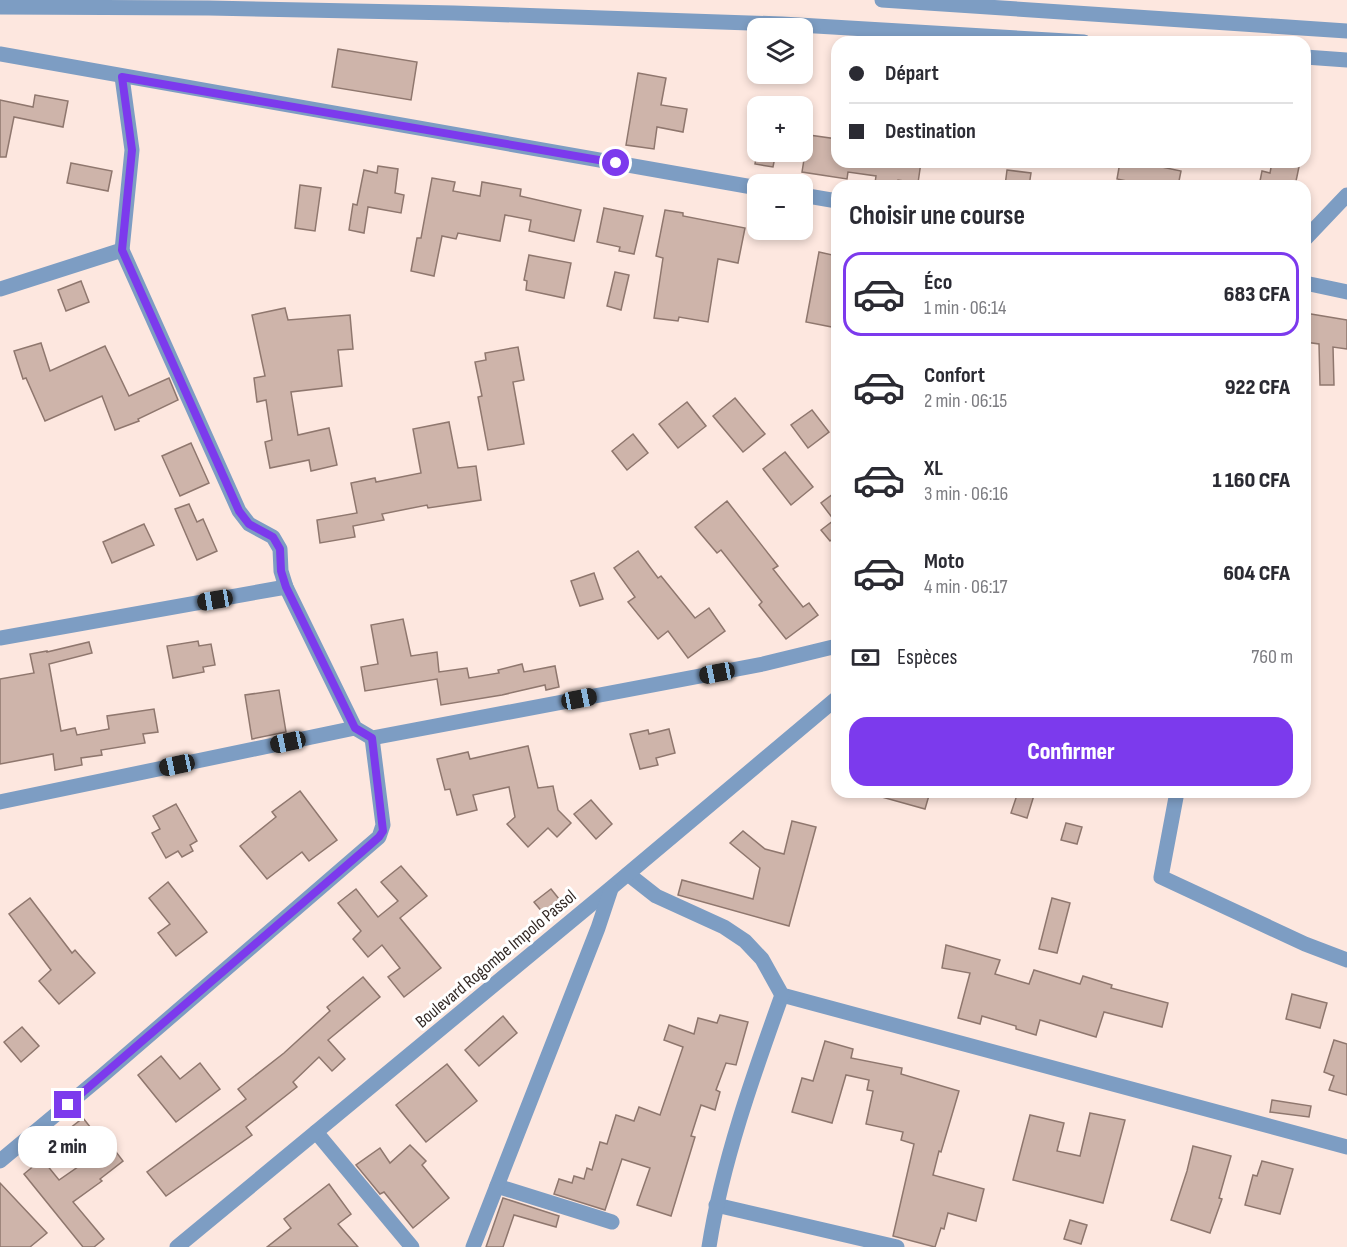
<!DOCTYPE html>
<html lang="fr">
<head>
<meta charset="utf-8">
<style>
	body { margin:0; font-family:"Sofia Sans Condensed",sans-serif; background:#f2f2f3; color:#2b2b33; height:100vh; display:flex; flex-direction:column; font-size:22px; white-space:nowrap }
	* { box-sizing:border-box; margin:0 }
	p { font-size:20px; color:#7c7c81 }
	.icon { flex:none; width:33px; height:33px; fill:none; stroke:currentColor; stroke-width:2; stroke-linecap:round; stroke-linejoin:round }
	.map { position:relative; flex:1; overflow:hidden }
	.details { position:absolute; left:831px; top:180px; width:480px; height:618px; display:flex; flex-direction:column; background:#fff; border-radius:18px; box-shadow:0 3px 9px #0003 }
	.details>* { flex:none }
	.banner { position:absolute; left:831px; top:36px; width:480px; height:132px; border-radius:18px; box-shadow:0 3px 9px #0003; display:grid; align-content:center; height:132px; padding:0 18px; background:#fff }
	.fabs { position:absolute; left:747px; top:18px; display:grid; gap:12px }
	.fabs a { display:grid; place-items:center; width:66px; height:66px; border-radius:12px; background:#fff; box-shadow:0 3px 9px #0003; font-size:30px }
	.end { position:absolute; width:27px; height:27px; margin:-14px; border:8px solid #7c3aed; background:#fff; box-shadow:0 0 0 3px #fff }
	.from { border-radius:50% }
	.bubble { position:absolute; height:42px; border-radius:18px; background:#fff; box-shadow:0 3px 9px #0003; font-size:20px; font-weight:800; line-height:42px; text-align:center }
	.car { position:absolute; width:18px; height:36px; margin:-18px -9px; border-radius:8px; box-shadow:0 0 4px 2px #0007; background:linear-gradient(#222 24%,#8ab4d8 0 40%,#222 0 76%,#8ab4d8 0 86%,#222 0) }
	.banner b { display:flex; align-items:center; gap:21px; height:57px; font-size:22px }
	.banner b+b { border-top:2px solid #e1e1e2 }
	.banner i { width:15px; height:15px; background:#2b2b33 }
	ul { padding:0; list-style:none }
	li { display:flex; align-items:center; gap:18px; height:84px; margin:0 12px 9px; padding:0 6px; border:3px solid transparent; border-radius:18px }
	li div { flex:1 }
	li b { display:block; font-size:22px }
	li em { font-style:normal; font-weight:800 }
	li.on { border-color:#7c3aed }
	li>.icon { width:54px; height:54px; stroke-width:1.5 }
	h2 { padding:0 18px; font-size:27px; line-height:72px }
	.pay { display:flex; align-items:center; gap:15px; height:66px; padding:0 18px; font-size:22px }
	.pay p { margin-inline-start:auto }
	.primary-button { display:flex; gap:12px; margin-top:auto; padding:12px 18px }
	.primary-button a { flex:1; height:69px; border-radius:18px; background:#7c3aed; color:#fff; font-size:24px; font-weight:800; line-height:69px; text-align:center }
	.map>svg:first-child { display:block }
	.building { fill:#ceb4aa; stroke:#8f776e; stroke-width:1.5 }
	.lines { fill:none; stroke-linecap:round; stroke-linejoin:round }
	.minor { stroke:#7d9dc3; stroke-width:15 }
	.route { stroke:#7c3aed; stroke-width:8 }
	.labels { text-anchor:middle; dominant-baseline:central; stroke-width:6; stroke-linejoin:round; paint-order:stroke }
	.street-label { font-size:18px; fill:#342a26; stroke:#fff }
</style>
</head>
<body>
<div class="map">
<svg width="1347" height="1247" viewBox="0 0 1347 1247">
	<rect width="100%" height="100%" fill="#fde7df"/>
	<g class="building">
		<polygon points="338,49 417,62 411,100 332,87"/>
		<polygon points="638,73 666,78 661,105 687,109 683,132 657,127 654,149 626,145"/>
		<polygon points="35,95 68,101 63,127 14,117 6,157 0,157 0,100 33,107"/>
		<polygon points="802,134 837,139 837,162 921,162 918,183 898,180 897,186 891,186 875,183 876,176 848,172 847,179 802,172 806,147 802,146"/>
		<polygon points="757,152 776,152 773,167 755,164"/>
		<polygon points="1120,162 1138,162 1181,171 1178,186 1142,186 1142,184 1117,179"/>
		<polygon points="1272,162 1300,162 1295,186 1259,186 1262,171 1270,173"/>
		<polygon points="71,163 112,171 108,191 67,183"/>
		<polygon points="378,166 398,169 395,193 404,195 401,213 368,207 364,233 349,230 353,204 357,205 364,170 377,173"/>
		<polygon points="1007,170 1031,173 1029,186 1005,186"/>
		<polygon points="432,178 455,182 453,191 480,196 482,182 521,189 520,196 581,210 574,241 529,231 531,220 505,215 500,241 458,233 456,239 442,236 434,276 411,271 417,238 421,238"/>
		<polygon points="300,185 321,188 315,231 295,228"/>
		<polygon points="604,208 643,216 634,254 619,251 620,247 597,242"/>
		<polygon points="665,210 683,213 683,216 745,228 738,263 718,259 708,322 679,317 678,321 654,318 663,258 656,256"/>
		<polygon points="819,252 837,256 837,328 806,322"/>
		<polygon points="529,255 571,263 564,298 526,290 527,281 524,280"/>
		<polygon points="615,272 629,275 621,310 607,306"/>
		<polygon points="81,281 89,302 66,311 58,290"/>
		<polygon points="285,308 288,320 350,315 353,349 338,350 342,386 291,392 298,435 329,428 337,465 311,471 309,460 270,468 265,442 272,440 266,400 257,402 254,378 265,376 252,315"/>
		<polygon points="1305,313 1347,320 1347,349 1333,347 1334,385 1320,385 1319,344 1305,342"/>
		<polygon points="41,343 50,371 105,346 129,396 169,378 178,400 138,419 139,421 115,430 102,396 45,421 26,378 23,379 14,351"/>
		<polygon points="518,347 524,380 513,382 524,444 488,450 478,397 482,396 475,362 486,360 485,353"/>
		<polygon points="735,398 765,434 743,452 713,416"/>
		<polygon points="687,402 706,426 678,448 659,424"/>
		<polygon points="812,410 829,432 808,448 791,425"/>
		<polygon points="449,422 458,468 476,466 481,500 428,508 427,505 382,514 384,520 353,526 355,537 320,543 317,520 357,513 351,483 375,478 376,482 421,473 413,429"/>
		<polygon points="633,434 648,453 627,470 612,451"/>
		<polygon points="191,443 209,483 180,496 162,456"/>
		<polygon points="785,452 813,487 791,505 763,469"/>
		<polygon points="837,491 837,535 830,541 821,530 834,520 821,503"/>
		<polygon points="727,501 778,566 773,569 803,607 809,603 818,615 786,639 759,605 762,602 721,550 717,553 695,527"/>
		<polygon points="189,504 197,522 203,519 217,551 197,560 175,509"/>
		<polygon points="144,524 154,545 112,563 103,542"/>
		<polygon points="638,551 658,578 661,576 695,618 709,608 725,631 688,658 668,631 658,639 628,602 635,597 614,568"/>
		<polygon points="594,573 603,599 580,606 571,581"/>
		<polygon points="403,619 411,656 437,652 439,672 467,668 469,678 499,673 498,670 522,664 524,672 555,666 559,687 546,690 545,685 502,695 441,705 437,679 365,691 361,667 378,664 371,625"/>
		<polygon points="198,641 199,646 211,644 215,665 203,667 204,672 173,678 167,646"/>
		<polygon points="89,642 92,653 49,664 61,731 75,728 77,735 109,729 107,716 154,709 158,732 143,734 145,743 101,750 102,755 81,758 82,765 55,770 53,754 0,764 0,679 34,673 30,654 47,651 47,652"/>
		<polygon points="279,690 286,732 252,739 245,695"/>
		<polygon points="669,729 675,753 656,758 658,765 640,769 630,734 648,730 649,734"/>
		<polygon points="528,746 538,788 553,786 558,810 571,823 557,837 548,828 528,847 507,824 515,817 509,787 473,795 477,810 457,815 450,789 445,790 437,759 468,752 470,759"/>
		<polygon points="300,791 337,840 309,861 302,852 267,879 240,846 276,817 272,812"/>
		<polygon points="878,792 930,792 925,809 878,796"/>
		<polygon points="1018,792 1035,792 1027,818 1011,813"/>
		<polygon points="591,800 612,824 596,839 574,814"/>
		<polygon points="176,804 197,841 190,845 193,851 182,857 178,851 166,858 152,833 160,829 153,816"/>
		<polygon points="792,821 816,827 789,926 678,895 682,880 753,899 760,868 730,843 743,831 765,849 784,854"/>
		<polygon points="1066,823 1082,827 1077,844 1061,840"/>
		<polygon points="401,866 427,896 400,918 441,968 404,997 388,977 400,968 382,945 368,957 353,939 361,931 338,903 356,889 378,917 398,901 381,882"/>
		<polygon points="168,882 207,932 176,956 158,933 170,924 149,898"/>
		<polygon points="551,889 559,899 543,913 534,902"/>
		<polygon points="30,898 72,953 75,950 95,973 59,1004 39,981 51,970 9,914"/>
		<polygon points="1052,898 1070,903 1057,953 1039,949"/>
		<polygon points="946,945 1000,960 995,974 1029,984 1034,970 1080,984 1083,976 1112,985 1111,988 1168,1003 1162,1027 1104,1012 1096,1037 1040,1020 1036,1035 1016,1029 1016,1026 982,1016 980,1024 958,1018 970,973 942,968"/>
		<polygon points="363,977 380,997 328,1040 345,1059 332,1071 319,1057 293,1082 297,1087 246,1127 252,1135 166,1196 147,1172 246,1099 238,1089 284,1053 330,1011 327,1007"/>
		<polygon points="1292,994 1327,1003 1320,1028 1286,1019"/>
		<polygon points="720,1015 748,1022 736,1065 726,1063 716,1090 720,1092 715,1110 701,1105 691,1136 695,1137 671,1216 637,1205 650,1168 622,1159 605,1210 554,1194 559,1179 572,1183 574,1176 584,1179 587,1168 592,1170 600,1142 607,1144 616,1115 634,1121 639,1107 660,1115 683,1047 664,1040 669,1025 694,1034 698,1018 717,1023"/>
		<polygon points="503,1016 517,1033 479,1066 465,1050"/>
		<polygon points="22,1027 39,1046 21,1062 4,1042"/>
		<polygon points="1334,1040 1347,1044 1347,1095 1329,1090 1334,1076 1324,1072"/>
		<polygon points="825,1041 853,1049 851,1058 902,1068 901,1074 959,1091 941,1152 939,1151 933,1175 984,1189 976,1221 948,1213 944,1229 941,1228 935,1247 893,1236 914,1144 901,1140 903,1132 866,1124 873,1091 867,1090 869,1080 846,1075 832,1123 792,1112 802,1078 813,1081"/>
		<polygon points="161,1056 180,1079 200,1063 220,1089 176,1122 138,1075"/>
		<polygon points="447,1064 477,1101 426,1142 396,1105"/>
		<polygon points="1272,1100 1311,1106 1309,1117 1270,1112"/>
		<polygon points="1090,1113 1125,1120 1103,1203 1013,1180 1030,1115 1064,1123 1057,1151 1080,1156"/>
		<polygon points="83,1118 106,1147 110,1144 123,1161 100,1179 102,1181 73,1202 104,1239 94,1247 83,1247 24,1174 42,1159 59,1180 82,1164 60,1136"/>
		<polygon points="410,1145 426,1161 422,1165 449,1198 413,1228 384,1192 380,1194 356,1165 380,1148 390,1163"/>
		<polygon points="1193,1146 1231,1156 1219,1198 1222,1199 1210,1233 1171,1220 1187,1171"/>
		<polygon points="1262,1161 1293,1169 1280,1214 1245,1205 1253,1175 1257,1176"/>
		<polygon points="0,1183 47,1233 30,1247 0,1247"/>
		<polygon points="329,1184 351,1214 338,1224 358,1247 267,1247 291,1228 284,1219"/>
		<polygon points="503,1198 559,1216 556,1227 514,1215 503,1247 486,1247"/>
		<polygon points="1070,1220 1087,1225 1081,1244 1064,1239"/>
	</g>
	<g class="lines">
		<g class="minor">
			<polyline points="882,0 1347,31"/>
			<polyline points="0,7 209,8 454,13 782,24 1084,42"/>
			<polyline points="0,54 758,188"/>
			<polyline points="1305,57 1347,60"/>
			<polyline points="122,77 132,150 122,250 239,511 249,524 273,537 280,549 281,571 286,587 355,728 372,738 763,664 837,646"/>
			<polyline points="802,195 837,201"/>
			<polyline points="1305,239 1347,195"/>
			<polyline points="1305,283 1347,292"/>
			<polyline points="0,289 122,250"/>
			<polyline points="0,638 286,587"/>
			<polyline points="1177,792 1161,877 1305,944 1347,960"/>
			<polyline points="0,802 355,728"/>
			<polyline points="628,874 656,896 724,927 745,941 762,959 782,995 1347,1147"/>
			<polyline points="316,1132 412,1247"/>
			<polyline points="0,1161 102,1076 379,837 383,825 372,738"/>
			<polyline points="497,1186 612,1222"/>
			<polyline points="716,1205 897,1247"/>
			<polyline points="177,1247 611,888 837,698"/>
			<polyline points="473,1247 598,928 611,889"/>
			<path d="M709,1247c13,-84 44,-171 73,-252"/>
		</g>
	</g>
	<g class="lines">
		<polyline class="route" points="68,1105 362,852 379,837 383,831 372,738 355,728 286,587 281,571 280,549 273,537 249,524 239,511 122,250 132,150 122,77 616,163"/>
	</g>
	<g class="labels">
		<g class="street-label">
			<text transform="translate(496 959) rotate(-40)">Boulevard Rogombe Impolo Passol</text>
		</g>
	</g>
</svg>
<div class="fabs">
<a><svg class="icon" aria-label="layers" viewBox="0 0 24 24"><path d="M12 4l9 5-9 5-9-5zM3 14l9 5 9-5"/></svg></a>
<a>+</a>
<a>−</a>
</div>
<i class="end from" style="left:616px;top:163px"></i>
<i class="end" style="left:68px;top:1105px"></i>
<div class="bubble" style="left:18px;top:1126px;width:99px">2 min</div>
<i class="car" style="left:215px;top:600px;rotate:260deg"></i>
<i class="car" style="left:717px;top:673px;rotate:259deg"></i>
<i class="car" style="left:579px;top:699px;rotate:79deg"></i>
<i class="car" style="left:288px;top:742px;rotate:258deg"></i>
<i class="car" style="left:177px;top:765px;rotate:258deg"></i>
<div class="banner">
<b><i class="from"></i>Départ</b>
<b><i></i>Destination</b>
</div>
<section class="details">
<h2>Choisir une course</h2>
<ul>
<li class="on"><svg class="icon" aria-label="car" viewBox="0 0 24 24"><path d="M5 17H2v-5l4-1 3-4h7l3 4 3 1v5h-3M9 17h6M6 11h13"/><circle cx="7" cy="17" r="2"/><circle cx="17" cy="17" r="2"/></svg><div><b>Éco</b><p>1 min · 06:14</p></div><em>683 CFA</em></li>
<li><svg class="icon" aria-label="car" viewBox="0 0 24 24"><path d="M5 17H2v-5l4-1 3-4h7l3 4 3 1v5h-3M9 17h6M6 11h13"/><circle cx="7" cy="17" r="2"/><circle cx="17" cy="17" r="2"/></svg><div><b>Confort</b><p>2 min · 06:15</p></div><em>922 CFA</em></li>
<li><svg class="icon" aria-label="car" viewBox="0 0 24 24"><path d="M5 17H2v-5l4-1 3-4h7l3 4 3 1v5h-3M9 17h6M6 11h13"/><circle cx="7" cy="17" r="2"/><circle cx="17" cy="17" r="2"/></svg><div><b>XL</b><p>3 min · 06:16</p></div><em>1 160 CFA</em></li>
<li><svg class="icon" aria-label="car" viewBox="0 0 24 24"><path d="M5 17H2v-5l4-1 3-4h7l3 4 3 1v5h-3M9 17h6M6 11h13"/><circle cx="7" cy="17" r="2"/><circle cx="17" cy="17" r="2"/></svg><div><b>Moto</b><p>4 min · 06:17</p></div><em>604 CFA</em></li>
</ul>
<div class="pay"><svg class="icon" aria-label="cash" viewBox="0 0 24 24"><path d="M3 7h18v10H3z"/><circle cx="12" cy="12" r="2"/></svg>Espèces<p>760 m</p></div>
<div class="primary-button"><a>Confirmer</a></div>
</section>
</div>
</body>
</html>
